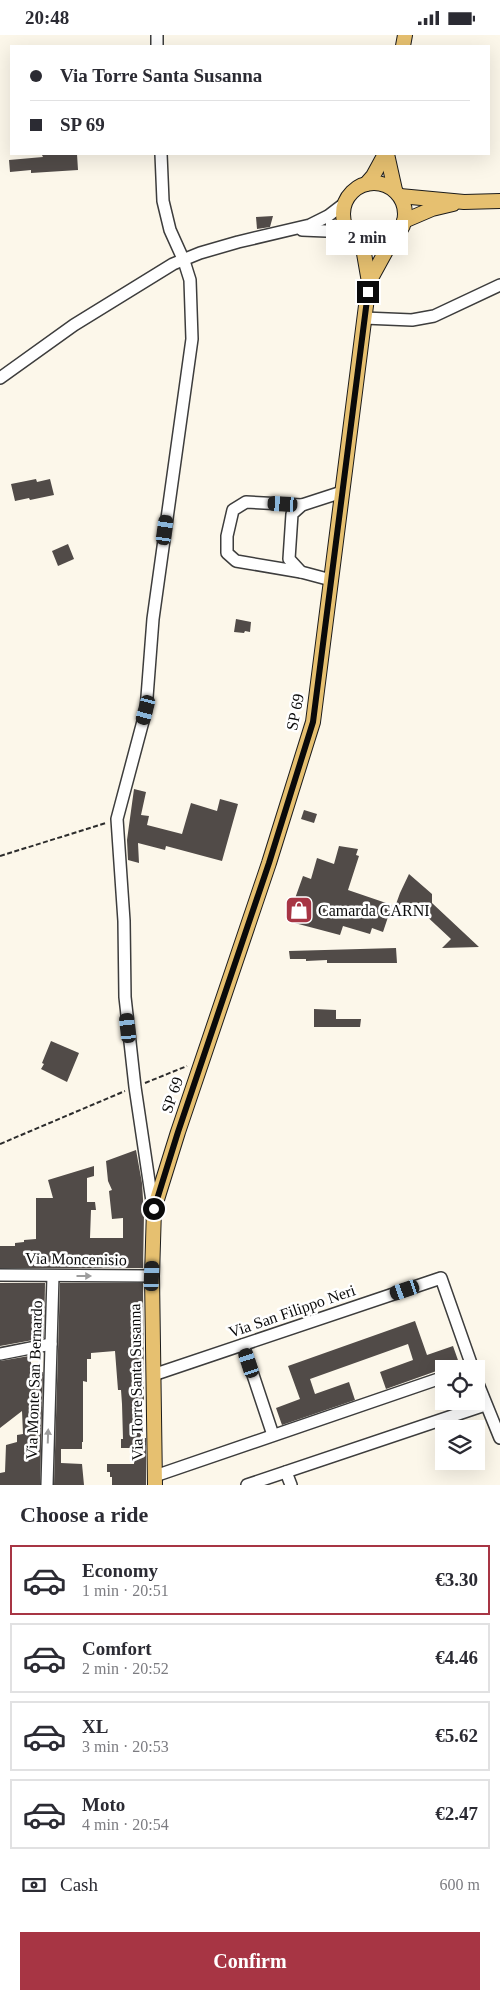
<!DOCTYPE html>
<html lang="en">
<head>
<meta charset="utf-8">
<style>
	body { margin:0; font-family:Georgia,serif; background:#f7f7f7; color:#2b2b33; height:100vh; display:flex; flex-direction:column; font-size:19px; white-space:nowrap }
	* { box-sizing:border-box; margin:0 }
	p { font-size:16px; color:#7c7c81 }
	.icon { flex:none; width:28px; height:28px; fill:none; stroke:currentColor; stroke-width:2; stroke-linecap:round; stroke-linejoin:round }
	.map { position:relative; height:1450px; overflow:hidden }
	.sheet { display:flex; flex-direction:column; background:#fff; flex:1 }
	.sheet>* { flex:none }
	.banner { position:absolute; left:10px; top:10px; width:480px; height:110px; border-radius:0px; box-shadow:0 5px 20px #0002; display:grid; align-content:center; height:110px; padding:0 20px; background:#fff }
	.tools { position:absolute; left:435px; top:1325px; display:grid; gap:10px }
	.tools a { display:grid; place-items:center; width:50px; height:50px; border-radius:0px; background:#fff; box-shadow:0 5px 20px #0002; font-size:25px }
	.end { position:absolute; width:22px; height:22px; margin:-11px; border:6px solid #0a0a0a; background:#fff; box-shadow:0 0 0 2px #fff }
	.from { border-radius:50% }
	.bubble { position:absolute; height:35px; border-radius:0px; background:#fff; box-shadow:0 5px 20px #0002; font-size:16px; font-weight:700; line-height:35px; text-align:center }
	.car { position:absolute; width:15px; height:30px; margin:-15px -8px; border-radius:6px; box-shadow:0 0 4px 1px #0007; background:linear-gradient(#222 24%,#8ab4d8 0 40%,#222 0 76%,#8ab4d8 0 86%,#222 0) }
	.banner b { display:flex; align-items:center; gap:18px; height:48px; font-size:19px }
	.banner b+b { border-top:1px solid #e1e1e2 }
	.banner i { width:12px; height:12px; background:#2b2b33 }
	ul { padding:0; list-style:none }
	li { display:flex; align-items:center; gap:15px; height:70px; margin:0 10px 8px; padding:0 10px; border:2px solid #e1e1e2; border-radius:0px }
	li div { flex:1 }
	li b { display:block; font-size:19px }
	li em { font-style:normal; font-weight:700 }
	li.current { border-color:#a73544 }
	li>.icon { width:45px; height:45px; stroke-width:1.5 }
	h2 { padding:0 20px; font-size:22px; line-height:60px }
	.pay { display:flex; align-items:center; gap:12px; height:55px; padding:0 20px; font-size:19px }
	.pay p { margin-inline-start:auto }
	.primary-button { display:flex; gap:10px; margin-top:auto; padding:10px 20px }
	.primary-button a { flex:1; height:58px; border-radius:0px; background:#a73544; color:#fff; font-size:20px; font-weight:700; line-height:58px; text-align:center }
	.status { display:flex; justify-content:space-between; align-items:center; height:35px; padding:0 25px; background:#fff; direction:ltr }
	.status svg { height:14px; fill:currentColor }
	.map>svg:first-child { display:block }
	.building { fill:#514b48 }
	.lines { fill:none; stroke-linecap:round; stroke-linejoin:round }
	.minor-casing { stroke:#3d3d3d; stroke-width:14 }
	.major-casing { stroke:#1b1b1b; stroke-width:16 }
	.path { stroke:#2c2c2c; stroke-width:2; stroke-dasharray:5 2.5; stroke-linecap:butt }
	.minor { stroke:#fff; stroke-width:11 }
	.major { stroke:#e6c070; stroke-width:14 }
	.oneway { fill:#9d9d9d }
	.route { stroke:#0a0a0a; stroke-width:6 }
	.labels { text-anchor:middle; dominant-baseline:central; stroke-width:5; stroke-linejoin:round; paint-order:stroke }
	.street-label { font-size:16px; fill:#0a0a0a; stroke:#fff }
	.poi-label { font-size:16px; fill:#0a0a0a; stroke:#fff; text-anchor:start }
</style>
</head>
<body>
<div class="status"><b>20:48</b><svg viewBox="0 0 49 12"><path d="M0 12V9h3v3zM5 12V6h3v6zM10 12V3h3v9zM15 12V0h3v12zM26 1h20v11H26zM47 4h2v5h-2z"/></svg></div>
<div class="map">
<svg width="500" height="1450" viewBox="0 0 500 1450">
	<rect width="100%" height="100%" fill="#fcf7ea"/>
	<g class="building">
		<polygon points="77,119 78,135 31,138 31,135 10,137 9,125 43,122 42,120"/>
		<polygon points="273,181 270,192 257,194 256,182"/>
		<polygon points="36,444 37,447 50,444 54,460 30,465 29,463 15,466 11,449"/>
		<polygon points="68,509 74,524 58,531 52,516"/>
		<polygon points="236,584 251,587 250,597 245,596 244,598 234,597"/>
		<polygon points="134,754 146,757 141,780 149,781 147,790 182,799 191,768 217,776 220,764 238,769 222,826 166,811 165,815 138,808 139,828 128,825 127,805"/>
		<polygon points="304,775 317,779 314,788 301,784"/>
		<polygon points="339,811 358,814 356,820 359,821 348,855 392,870 383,897 372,893 370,899 343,891 340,900 287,886 303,841 311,844 317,823 334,829"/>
		<polygon points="409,839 432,859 432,868 479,912 442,913 451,904 421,876 396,869 400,858"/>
		<polygon points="396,913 397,928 327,928 327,925 306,926 306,924 290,924 289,916"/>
		<polygon points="314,974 336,975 336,984 361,984 360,992 314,992"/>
		<polygon points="51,1006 79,1018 67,1047 41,1034 44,1029 42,1028"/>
		<polygon points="136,1115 142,1148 144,1180 143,1233 0,1233 0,1211 15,1211 15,1208 24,1207 24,1205 36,1204 36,1163 53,1163 48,1145 94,1131 94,1141 87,1143 87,1167 95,1167 96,1175 91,1175 90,1203 123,1203 123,1183 112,1184 109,1156 112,1155 108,1146 106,1126"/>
		<polygon points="0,1248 45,1248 44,1303 0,1311"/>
		<polygon points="60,1248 143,1248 144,1370 140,1370 141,1403 146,1403 146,1450 112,1450 112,1442 110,1442 110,1437 107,1437 107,1429 134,1429 134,1413 121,1413 121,1404 123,1404 122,1369 121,1355 118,1355 115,1316 91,1318 91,1324 87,1324 87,1347 83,1346 83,1407 82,1407 82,1414 61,1414 61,1428 82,1429 84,1450 54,1450"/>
		<polygon points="415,1286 427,1320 453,1311 459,1328 386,1354 380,1337 413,1325 408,1309 310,1344 315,1359 349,1347 355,1365 282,1390 276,1373 300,1364 288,1331"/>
		<polygon points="29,1321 33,1334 36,1333 36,1338 43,1337 40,1450 0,1450 0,1438 5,1437 6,1410 17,1407 17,1400 23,1399 22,1376 0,1393 0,1326"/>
	</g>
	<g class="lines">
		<g class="minor-casing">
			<g id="minor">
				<polyline points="157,11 157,0"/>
				<polyline points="302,195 350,197"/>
				<polyline points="364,283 412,285 434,281 500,250"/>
				<polyline points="0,343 74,290 173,229 200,218 238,207 310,190 328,181 345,168"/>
				<polyline points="301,537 236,526 227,518 227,501 233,475 246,467 302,470"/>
				<polyline points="331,545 301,537 289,524 292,479 302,470 342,457"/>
				<polyline points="153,1173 135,1052 125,962 124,886 117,784 146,675 153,584 192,304 190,245 184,226 170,195 163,166 161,119"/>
				<polyline points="0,1240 152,1241"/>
				<polyline points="243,1310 273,1400"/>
				<polyline points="0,1319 51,1309"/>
				<polyline points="153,1340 441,1243 473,1334"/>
				<polyline points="476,1344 500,1403"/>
				<polyline points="286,1437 291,1450"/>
				<polyline points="155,1441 444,1342"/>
				<polyline points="47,1450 53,1241"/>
				<polyline points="247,1450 485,1370"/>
			</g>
		</g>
		<g class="major-casing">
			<g id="major">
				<polyline points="403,11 405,0"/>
				<polyline points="387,119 395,155"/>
				<circle cx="374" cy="179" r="31"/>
				<polyline points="366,149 373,141 385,119"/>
				<polyline points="400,161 464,167 500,166"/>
				<polyline points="404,186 432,174 453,169"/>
				<polyline points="369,247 393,203"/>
				<polyline points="155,1450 152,1241 154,1174 178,1097 269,828 313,687 369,247 362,207"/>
			</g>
		</g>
		<g class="path">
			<polyline points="0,821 106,788"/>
			<polyline points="145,1048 187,1031"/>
			<polyline points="0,1109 125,1056"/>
		</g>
		<use href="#minor" class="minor"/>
		<use href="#major" class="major"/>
	</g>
	<defs><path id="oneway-solid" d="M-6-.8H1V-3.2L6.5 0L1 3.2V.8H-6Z" transform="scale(1.25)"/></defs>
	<g class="oneway">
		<use href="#oneway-solid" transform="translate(84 1241)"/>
		<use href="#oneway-solid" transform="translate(48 1401) rotate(-88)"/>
	</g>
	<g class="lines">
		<polyline class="route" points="154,1174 178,1097 269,828 313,687 368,257"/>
	</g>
	<defs>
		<g id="shop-square" transform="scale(1.4375)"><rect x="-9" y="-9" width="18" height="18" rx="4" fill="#a73544" stroke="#fff"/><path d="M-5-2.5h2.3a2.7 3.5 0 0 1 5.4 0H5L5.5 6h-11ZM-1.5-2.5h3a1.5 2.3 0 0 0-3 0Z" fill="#fff"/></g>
	</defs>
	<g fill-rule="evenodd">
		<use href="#shop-square" x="299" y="875"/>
	</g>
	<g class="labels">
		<g class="street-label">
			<text transform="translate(295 677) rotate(-79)">SP 69</text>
			<text transform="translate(172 1060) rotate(-71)">SP 69</text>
			<text transform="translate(76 1224) rotate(1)">Via Moncenisio</text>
			<text transform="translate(292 1276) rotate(-19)">Via San Filippo Neri</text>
			<text transform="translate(34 1345) rotate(-88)">Via Monte San Bernardo</text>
			<text transform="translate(136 1347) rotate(-91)">Via Torre Santa Susanna</text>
		</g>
		<g class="poi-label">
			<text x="318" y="875">Camarda CARNI</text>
		</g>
	</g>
</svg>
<div class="tools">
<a><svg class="icon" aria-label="locate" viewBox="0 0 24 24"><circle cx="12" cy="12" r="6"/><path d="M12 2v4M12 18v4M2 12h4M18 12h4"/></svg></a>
<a><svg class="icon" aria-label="layers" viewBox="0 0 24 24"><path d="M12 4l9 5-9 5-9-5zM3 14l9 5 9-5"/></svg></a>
</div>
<i class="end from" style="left:154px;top:1174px"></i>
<i class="end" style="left:368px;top:257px"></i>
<div class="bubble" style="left:326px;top:185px;width:82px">2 min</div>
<i class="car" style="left:283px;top:469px;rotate:273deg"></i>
<i class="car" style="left:165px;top:495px;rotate:8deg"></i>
<i class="car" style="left:146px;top:675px;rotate:195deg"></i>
<i class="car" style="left:128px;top:993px;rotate:354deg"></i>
<i class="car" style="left:152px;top:1241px;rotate:2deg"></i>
<i class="car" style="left:405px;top:1255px;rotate:251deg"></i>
<i class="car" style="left:249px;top:1328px;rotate:342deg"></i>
<div class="banner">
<b><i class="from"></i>Via Torre Santa Susanna</b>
<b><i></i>SP 69</b>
</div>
</div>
<section class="sheet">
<h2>Choose a ride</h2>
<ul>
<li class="current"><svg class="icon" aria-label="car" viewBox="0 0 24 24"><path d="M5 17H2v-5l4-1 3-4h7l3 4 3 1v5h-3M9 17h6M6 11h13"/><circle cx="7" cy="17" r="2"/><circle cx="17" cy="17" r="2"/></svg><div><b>Economy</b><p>1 min · 20:51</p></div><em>€3.30</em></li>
<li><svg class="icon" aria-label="car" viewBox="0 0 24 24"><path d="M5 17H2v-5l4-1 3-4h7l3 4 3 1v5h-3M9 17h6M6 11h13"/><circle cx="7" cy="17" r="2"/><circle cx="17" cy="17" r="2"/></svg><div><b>Comfort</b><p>2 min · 20:52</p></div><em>€4.46</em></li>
<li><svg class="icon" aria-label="car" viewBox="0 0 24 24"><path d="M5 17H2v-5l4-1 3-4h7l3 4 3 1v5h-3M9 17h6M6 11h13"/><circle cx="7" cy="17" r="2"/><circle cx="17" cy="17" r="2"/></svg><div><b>XL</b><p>3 min · 20:53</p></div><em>€5.62</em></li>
<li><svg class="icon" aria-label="car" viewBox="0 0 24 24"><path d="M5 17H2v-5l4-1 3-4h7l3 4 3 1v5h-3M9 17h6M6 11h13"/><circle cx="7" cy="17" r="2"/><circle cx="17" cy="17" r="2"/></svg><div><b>Moto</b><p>4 min · 20:54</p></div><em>€2.47</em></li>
</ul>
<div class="pay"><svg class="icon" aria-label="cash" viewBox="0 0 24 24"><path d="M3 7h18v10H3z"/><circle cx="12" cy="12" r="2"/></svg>Cash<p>600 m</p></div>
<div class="primary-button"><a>Confirm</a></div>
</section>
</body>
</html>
